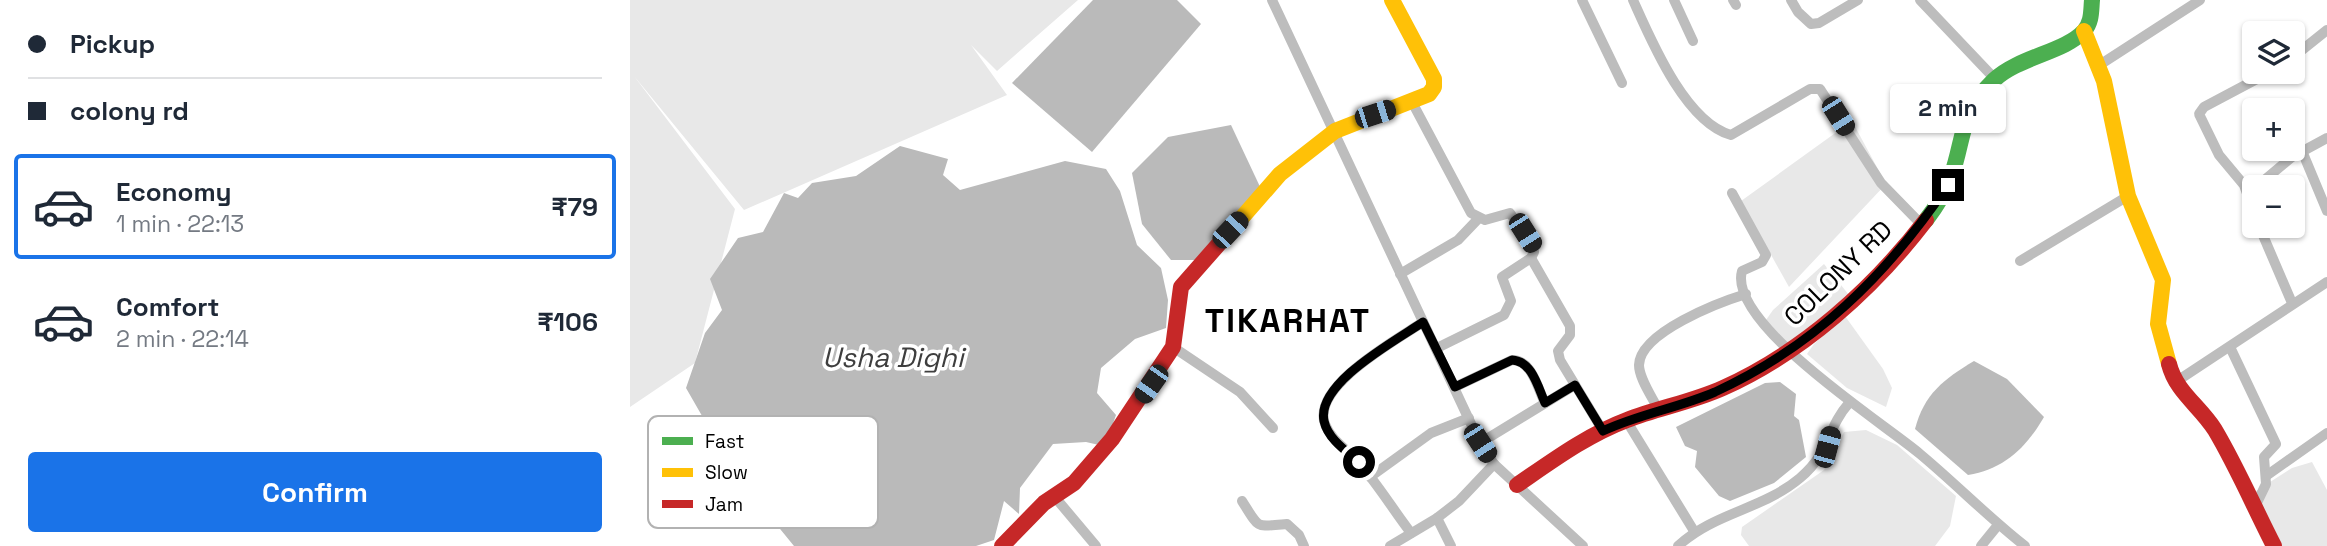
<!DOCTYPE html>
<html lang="en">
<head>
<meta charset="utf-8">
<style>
	body { margin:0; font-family:"Space Grotesk",sans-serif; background:#f6f6f7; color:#1f2937; height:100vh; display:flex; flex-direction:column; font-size:26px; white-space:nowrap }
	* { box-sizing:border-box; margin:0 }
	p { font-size:23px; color:#747a83 }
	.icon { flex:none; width:38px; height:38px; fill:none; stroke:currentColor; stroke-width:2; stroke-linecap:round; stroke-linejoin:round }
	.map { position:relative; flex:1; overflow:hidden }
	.panel { display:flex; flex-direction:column; background:#fff; width:630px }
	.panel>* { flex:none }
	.top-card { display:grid; align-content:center; height:154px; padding:0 28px; background:#fff }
	.fabs { position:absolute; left:1612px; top:21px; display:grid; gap:14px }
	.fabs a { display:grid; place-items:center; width:63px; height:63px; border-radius:7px; background:#fff; box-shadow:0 2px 5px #0004; font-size:35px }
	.end { position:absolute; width:32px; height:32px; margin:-16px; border:9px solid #000; background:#fff; box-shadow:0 0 0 4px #fff }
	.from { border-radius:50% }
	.bubble { position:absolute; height:49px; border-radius:7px; background:#fff; box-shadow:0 2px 5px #0004; font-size:23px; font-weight:800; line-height:49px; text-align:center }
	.car { position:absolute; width:21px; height:42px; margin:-21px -10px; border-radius:9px; box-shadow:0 0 5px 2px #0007; background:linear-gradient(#222 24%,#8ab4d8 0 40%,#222 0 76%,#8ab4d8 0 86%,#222 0) }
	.top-card b { display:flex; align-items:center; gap:24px; height:66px; font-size:26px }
	.top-card b+b { border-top:2px solid #e0e1e3 }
	.top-card i { width:18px; height:18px; background:#1f2937 }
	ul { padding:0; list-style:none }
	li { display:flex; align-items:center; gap:21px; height:105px; margin:0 14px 10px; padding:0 14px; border:4px solid transparent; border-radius:7px }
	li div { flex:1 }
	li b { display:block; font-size:26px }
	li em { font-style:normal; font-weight:800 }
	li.selected { border-color:#1a73e8 }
	li>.icon { width:63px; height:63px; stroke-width:1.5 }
	.cta { display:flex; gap:14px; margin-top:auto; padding:14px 28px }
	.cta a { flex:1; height:80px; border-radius:7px; background:#1a73e8; color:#fff; font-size:28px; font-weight:800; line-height:80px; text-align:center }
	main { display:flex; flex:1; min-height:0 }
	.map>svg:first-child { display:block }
	.green { fill:#e8e8e8 }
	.water { fill:#bababa }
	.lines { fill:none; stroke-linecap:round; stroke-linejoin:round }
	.street { stroke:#bdbdbd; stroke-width:10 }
	.fast { stroke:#4caf50; stroke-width:16 }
	.slow { stroke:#ffc107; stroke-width:16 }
	.jam { stroke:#c62828; stroke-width:16 }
	.route { stroke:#000; stroke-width:9 }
	.labels { text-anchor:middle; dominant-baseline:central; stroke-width:7; stroke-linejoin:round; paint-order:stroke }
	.street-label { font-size:26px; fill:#000; stroke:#fff }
	.water-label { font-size:28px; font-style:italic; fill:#3e3e3e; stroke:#fff }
	.district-label { font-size:33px; font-weight:bold; letter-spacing:2px; fill:#000; stroke:#fff }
	.key { fill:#fff; stroke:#b2b2b2; stroke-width:2 }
	.key-label { font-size:19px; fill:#000 }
</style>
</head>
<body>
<main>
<section class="panel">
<div class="top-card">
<b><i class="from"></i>Pickup</b>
<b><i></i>colony rd</b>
</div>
<ul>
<li class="selected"><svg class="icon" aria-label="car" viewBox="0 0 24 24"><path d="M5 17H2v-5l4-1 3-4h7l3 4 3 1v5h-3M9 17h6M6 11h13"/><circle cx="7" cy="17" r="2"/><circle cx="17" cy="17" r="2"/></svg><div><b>Economy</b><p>1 min · 22:13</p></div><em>₹79</em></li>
<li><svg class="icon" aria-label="car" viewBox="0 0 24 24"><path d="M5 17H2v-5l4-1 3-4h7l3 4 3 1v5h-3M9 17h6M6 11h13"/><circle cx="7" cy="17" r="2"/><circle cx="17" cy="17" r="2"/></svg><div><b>Comfort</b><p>2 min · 22:14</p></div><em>₹106</em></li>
</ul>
<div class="cta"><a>Confirm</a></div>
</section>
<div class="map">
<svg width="1697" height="546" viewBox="0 0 1697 546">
	<rect width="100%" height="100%" fill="#fff"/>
	<g class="green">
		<polygon points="0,0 448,0 367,71 341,45 377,95 114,210 4,76 105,209 65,363 0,407"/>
		<polygon points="1222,121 1256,184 1159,287 1111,201"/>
		<polygon points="1194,264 1219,295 1160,350 1136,320 1143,310"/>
		<polygon points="1215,316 1253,369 1262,388 1256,407 1217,388 1177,354 1184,344"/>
		<polygon points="1236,430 1267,445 1326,496 1320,526 1305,546 1119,546 1111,535 1112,527 1194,470 1214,432"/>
		<polygon points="1682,462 1697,490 1697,546 1652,546 1623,493 1662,468"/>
	</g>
	<g class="water">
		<polygon points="463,0 547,0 571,24 462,152 382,83"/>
		<polygon points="601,125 632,191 567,260 541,260 512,224 502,173 538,137"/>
		<polygon points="270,146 318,159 313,175 330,190 435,161 476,169 490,191 507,245 531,268 538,300 536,328 505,339 471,368 467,393 486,415 479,435 469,445 456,442 423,444 390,488 389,514 374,501 364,540 346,546 164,546 106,475 56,388 75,333 92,310 80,279 108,238 133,232 154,193 168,198 182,183 226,176"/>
		<path d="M1344,361l33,18 37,38c-18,31 -40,52 -76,58l-53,-46c9,-35 29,-50 59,-68z"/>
		<polygon points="1150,382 1166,394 1164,416 1169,420 1176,457 1144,483 1100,501 1089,496 1065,467 1067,451 1055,446 1046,427 1135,383"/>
	</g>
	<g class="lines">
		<g class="street">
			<polyline points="642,0 850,443 864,464 953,546"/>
			<polyline points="952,0 992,83"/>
			<path d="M1003,0c18,40 52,122 98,135l79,-46h10l61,94 40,41"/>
			<polyline points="1044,0 1063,41"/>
			<polyline points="1103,0 1106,5"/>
			<polyline points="1161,0 1168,12 1181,24 1189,23 1228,0"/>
			<polyline points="1290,0 1365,79"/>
			<polyline points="1662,58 1697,30"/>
			<polyline points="1468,66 1570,0"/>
			<polyline points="782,102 841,213 855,220 880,213 903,246 904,252 901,258 872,277 881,301 874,315 807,348"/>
			<polyline points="1672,151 1697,211"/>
			<polyline points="1626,187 1662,157 1697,138"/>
			<path d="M1102,193l34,62 -4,7 -20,9c-15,53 143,153 178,183 36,30 68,63 105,92"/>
			<polyline points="1624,213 1614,185 1589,155 1569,114 1574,107 1640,72"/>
			<polyline points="1629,226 1662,303"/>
			<polyline points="901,258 940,326 940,335 928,351 930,360 973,431"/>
			<polyline points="1390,261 1498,196"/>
			<polyline points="770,274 828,240 848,219"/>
			<polyline points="543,347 610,392 643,428"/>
			<polyline points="1600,347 1646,444 1634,457 1636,484 1624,509"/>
			<polyline points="1544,383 1697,282"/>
			<path d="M825,387l57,-27c20,0 25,27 33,43"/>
			<path d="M1029,411c-6,-13 -20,-32 -20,-46 1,-33 81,-63 107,-71"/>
			<polyline points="996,420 1064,531"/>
			<polyline points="850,443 945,385"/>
			<polyline points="1636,476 1697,433"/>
			<polyline points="740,477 801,433 839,418"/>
			<polyline points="424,496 466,546"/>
			<path d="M612,501c19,30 13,25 45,23l12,11 5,11"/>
			<polyline points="807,518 821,546"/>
			<path d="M781,533c-17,-22 -32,-47 -51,-69 -11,-14 -28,-22 -35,-40 -14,-38 73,-85 98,-102"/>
			<polyline points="760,546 807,518 829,501 864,464"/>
			<path d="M1048,546c37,-34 84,-36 122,-68 31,-26 26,-49 49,-75"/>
			<polyline points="1351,546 1368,525"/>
		</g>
		<path class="fast" d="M1296,220c10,-13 19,-27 25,-43 14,-40 8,-63 43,-97 24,-23 71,-28 90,-49 8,-9 7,-20 8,-31"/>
		<g class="slow">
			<polyline points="1454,31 1474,81 1498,196 1533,280 1528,324 1539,364"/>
			<polyline points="602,229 650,174 705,131 799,94 804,87 804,79 762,0"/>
		</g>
		<g class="jam">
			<path d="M1539,364c7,28 31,42 46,66 22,37 39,77 59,116"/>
			<path d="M887,485c35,-24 70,-50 110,-65 31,-12 65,-18 96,-32 80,-36 150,-99 203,-168"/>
			<polyline points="372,546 414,503 444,483 482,439 543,347 551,287 602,229"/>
		</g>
	</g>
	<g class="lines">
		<path class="route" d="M729,462c-13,-11 -31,-23 -35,-41 -8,-38 73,-81 99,-99l32,65 57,-27c20,1 26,27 33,43l30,-18 28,46c36,-17 75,-23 112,-39 100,-46 172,-117 233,-207"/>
	</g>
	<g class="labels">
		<g class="street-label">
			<text transform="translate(1208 273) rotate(-44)">COLONY RD</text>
		</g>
		<g class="water-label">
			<text x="263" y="357">Usha Dighi</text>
		</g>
		<g class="district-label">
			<text x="658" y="321">TIKARHAT</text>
		</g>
	</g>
	<rect x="18" y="416" width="230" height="112" rx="10" class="key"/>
	<rect x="32" y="437" width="31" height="8" fill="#4caf50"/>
	<rect x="32" y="468" width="31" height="9" fill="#ffc107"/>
	<rect x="32" y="500" width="31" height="8" fill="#c62828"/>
	<g class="key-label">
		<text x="75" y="448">Fast</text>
		<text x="75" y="479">Slow</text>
		<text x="75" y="511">Jam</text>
	</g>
</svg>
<div class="fabs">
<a><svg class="icon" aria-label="layers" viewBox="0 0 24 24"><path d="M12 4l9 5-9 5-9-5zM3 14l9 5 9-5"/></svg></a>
<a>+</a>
<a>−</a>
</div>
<i class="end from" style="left:729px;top:462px"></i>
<i class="end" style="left:1318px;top:185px"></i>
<div class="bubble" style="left:1260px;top:84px;width:116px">2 min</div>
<i class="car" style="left:745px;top:114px;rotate:72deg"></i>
<i class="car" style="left:1208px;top:116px;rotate:148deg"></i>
<i class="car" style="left:600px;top:230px;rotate:43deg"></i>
<i class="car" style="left:895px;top:233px;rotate:148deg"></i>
<i class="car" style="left:521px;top:384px;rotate:215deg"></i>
<i class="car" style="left:850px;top:443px;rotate:147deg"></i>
<i class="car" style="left:1197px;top:447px;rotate:15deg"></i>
</div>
</main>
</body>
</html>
